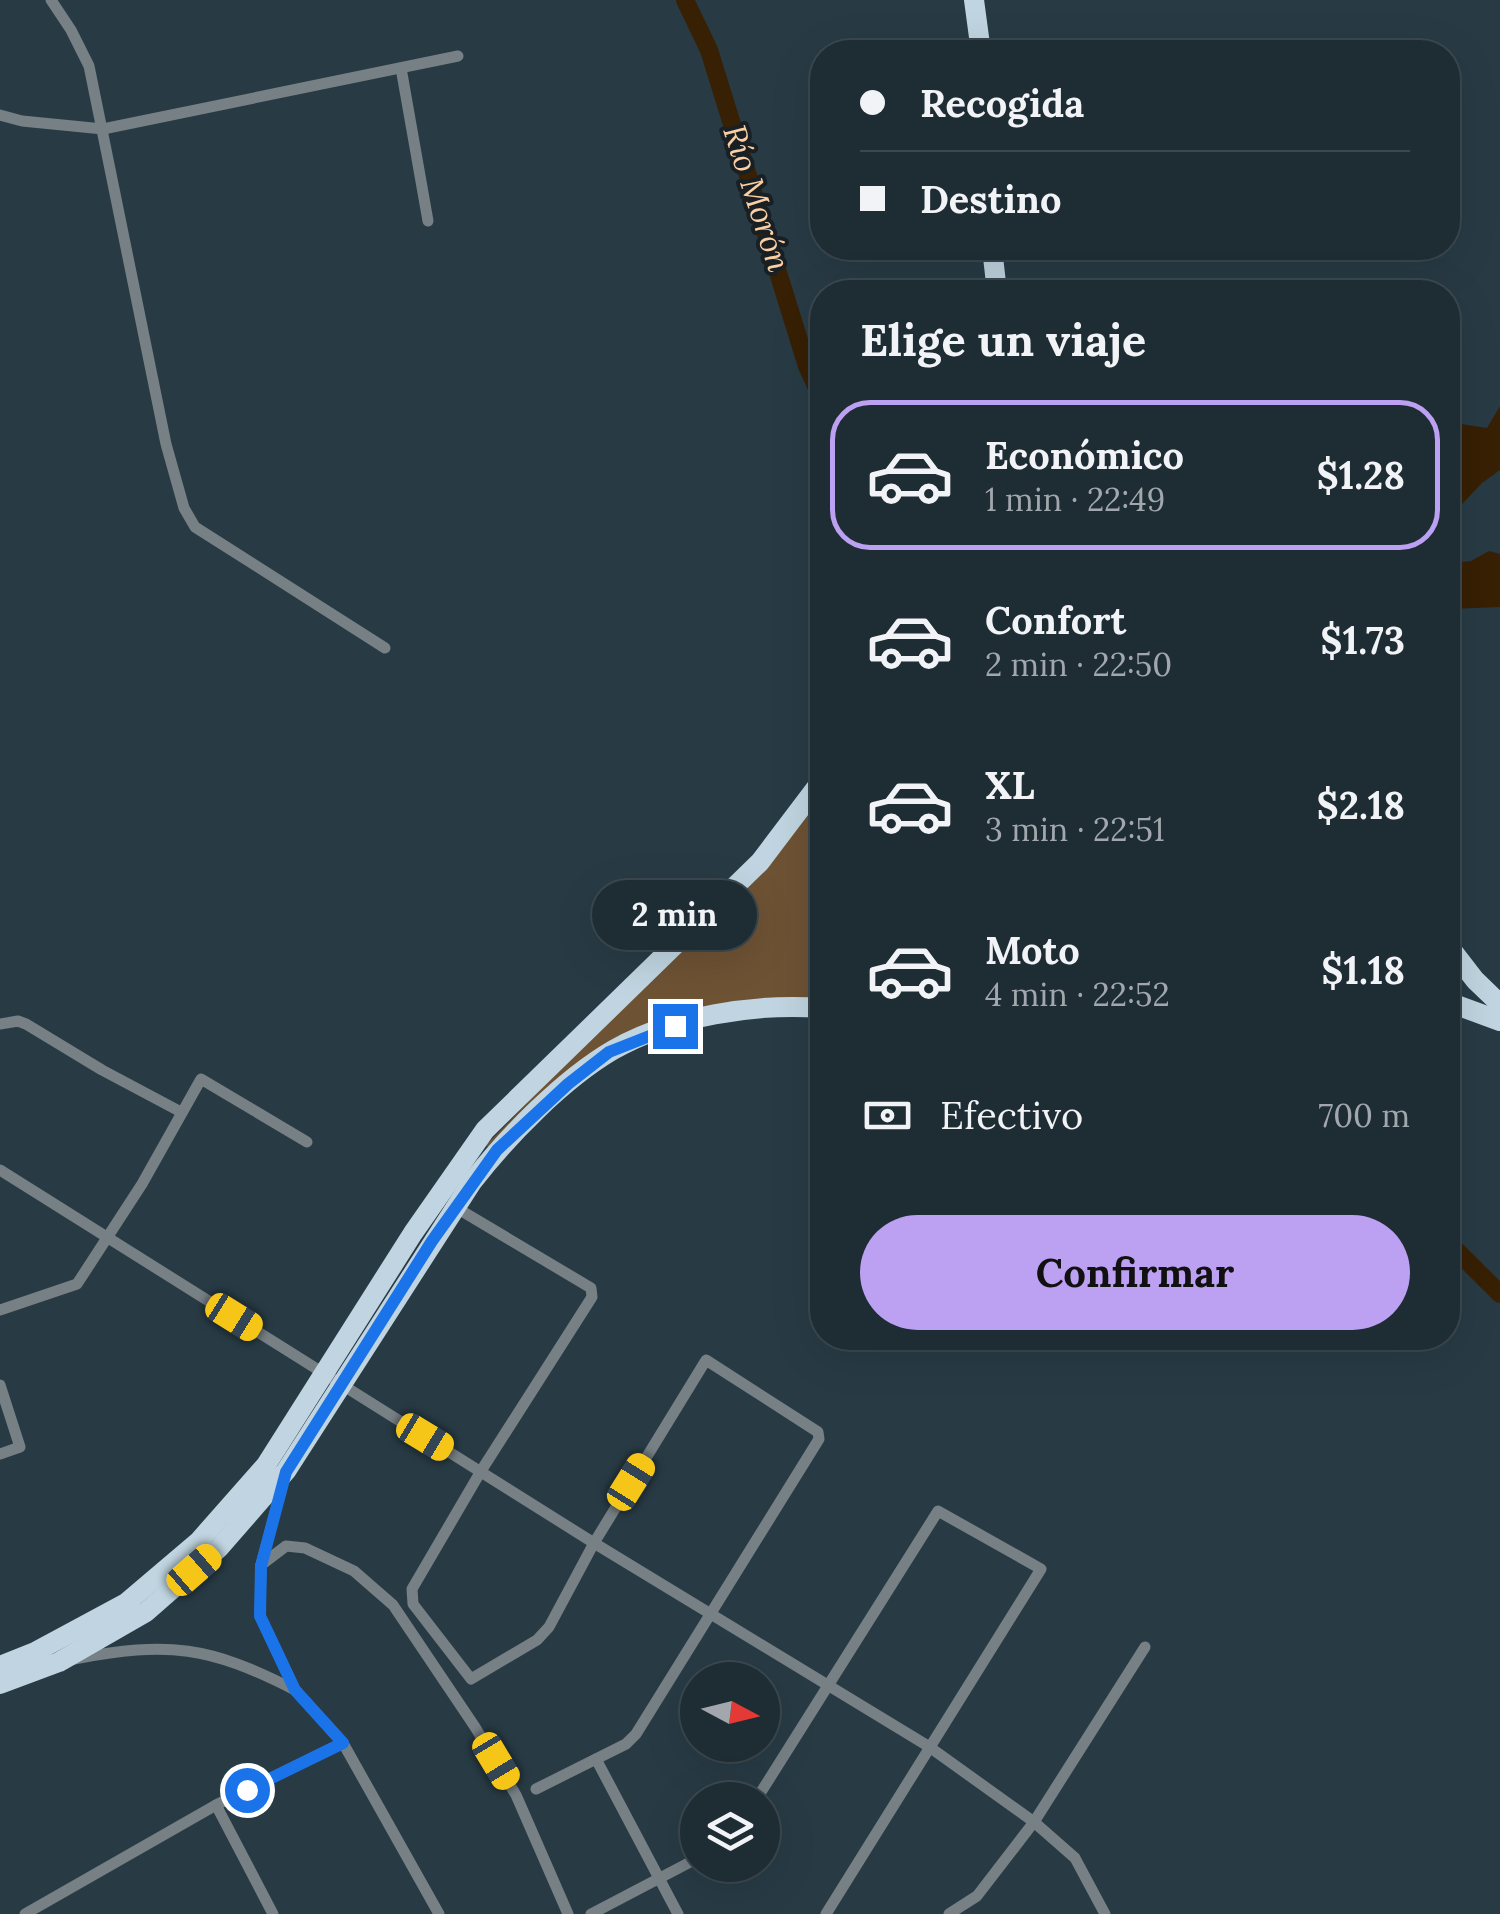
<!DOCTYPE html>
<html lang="es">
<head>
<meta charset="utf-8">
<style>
	body { margin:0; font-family:Lora,serif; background:#26343c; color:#f1f3f6; height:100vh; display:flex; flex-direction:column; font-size:38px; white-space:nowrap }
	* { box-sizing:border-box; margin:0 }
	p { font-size:32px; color:#a1a7ac }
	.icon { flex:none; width:55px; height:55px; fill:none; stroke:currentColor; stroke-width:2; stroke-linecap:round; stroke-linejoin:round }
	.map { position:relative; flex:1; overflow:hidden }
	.panel { position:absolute; left:810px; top:280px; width:650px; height:1070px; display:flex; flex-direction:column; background:#1e2c34; border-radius:40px; box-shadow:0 10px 40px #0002,0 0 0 2px #3c484f }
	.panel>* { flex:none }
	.banner { position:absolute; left:810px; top:40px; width:650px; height:220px; border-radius:40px; box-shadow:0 10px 40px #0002,0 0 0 2px #3c484f; display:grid; align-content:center; height:220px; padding:0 50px; background:#1e2c34 }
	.needle { width:65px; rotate:97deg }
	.buttons { position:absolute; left:680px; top:1662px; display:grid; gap:20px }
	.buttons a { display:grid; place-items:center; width:100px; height:100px; border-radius:50%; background:#1e2c34; box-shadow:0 10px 40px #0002,0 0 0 2px #3c484f; font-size:50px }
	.end { position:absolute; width:45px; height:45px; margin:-22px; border:12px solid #1a73e8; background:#fff; box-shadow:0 0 0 5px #fff }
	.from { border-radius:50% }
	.bubble { position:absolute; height:70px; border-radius:35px; background:#1e2c34; box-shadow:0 10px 40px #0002,0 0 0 2px #3c484f; font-size:32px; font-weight:700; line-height:70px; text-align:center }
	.car { position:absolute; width:30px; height:60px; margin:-30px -15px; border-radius:12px; box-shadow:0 0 8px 2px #0007; background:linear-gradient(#f5c518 24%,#345 0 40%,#f5c518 0 76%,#345 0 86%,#f5c518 0) }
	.banner b { display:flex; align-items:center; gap:35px; height:95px; font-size:38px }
	.banner b+b { border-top:2px solid #3c484f }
	.banner i { width:25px; height:25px; background:#f1f3f6 }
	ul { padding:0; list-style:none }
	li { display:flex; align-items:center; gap:30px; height:150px; margin:0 20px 15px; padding:0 30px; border:5px solid transparent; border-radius:40px }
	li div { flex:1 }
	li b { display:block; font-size:38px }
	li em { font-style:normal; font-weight:700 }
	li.on { border-color:#bca0f2 }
	li>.icon { width:90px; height:90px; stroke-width:1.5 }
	h2 { padding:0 50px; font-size:45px; line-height:120px }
	.pay { display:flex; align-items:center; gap:25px; height:110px; padding:0 50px; font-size:38px }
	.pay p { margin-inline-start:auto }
	.action { display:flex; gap:20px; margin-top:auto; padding:20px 50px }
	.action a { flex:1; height:115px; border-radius:60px; background:#bca0f2; color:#111; font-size:40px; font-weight:700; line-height:115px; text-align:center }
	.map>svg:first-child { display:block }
	.green { fill:#6e5234 }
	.water { fill:#372004 }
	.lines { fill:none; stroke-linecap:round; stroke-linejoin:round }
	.river { stroke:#372004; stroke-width:18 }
	.minor { stroke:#778085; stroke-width:11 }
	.trunk { stroke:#c0d5e1; stroke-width:20 }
	.route { stroke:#1a73e8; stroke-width:12 }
	.labels { text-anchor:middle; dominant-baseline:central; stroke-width:8; stroke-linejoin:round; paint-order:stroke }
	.water-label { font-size:32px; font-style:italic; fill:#fbcfa1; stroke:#182025 }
</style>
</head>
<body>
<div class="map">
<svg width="1500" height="1914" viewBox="0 0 1500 1914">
	<rect width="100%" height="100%" fill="#283b45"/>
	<path class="green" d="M822,794v205l-51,2 -96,16 -186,131 -3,-3c50,-50 98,-102 149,-152 66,-63 136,-123 187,-199z"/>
	<g class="water">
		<polygon points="1500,406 1500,470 1482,483 1448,519 1448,422 1487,428"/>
		<polygon points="1489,551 1500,554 1500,607 1448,609 1448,563 1471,561"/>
	</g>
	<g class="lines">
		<g class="river">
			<polyline points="685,0 709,50 807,366 822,399"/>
			<polyline points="1448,1242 1500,1294"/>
		</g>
		<g class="minor">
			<polyline points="51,0 71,30 89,66 166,444 184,508 195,527 385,648"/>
			<polyline points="401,68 428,221"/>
			<polyline points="0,115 22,121 103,129 458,56"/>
			<polyline points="0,1024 18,1021 26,1024 102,1070 181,1112"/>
			<polyline points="0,1170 594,1543 928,1746 1034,1822 1075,1858 1105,1914"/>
			<polyline points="455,1207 591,1288 592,1297 481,1471 412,1589 413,1604 471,1679 537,1640 549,1627 594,1543 706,1360 818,1432 819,1439 636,1734 626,1744 536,1789"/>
			<polyline points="0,1310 77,1284 142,1184 201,1079 307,1142"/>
			<polyline points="0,1385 20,1447 0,1454"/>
			<polyline points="283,1483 261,1565 260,1616 295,1690 343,1743 439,1914"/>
			<polyline points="261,1565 286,1546 305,1548 354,1571 393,1605 475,1727 516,1795 568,1914"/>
			<path d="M74,1659c95,-18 135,-13 221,31"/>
			<polyline points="596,1759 678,1914"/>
			<polyline points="756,1800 938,1511 1041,1569 826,1914"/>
			<polyline points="216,1805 273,1914"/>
			<polyline points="25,1914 216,1805 343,1743"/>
			<polyline points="591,1914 698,1858"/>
			<polyline points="949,1914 977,1896 1034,1822 1145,1647"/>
		</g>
		<g class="trunk">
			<polyline points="974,0 981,52"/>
			<polyline points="992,248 997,292"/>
			<polyline points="1448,945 1475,980 1500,1004"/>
			<polyline points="1448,1002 1500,1021"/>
			<polyline points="0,1666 35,1652 126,1603 199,1541 266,1465 413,1233 485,1130 760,862 822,780"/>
			<path d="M0,1684l59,-22 87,-50 73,-64 67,-77 186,-289c36,-46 90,-102 141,-132 60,-34 141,-47 209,-42"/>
		</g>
	</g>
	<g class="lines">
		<polyline class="route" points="247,1790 343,1743 295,1690 260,1616 261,1566 286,1472 432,1241 497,1150 568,1084 609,1052 675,1026"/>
	</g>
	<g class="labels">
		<g class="water-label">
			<text transform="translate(757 198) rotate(72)">Río Morón</text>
		</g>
	</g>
</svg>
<div class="buttons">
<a><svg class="needle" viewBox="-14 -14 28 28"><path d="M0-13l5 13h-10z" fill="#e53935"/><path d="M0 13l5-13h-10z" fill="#a1a7ac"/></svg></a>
<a><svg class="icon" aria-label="layers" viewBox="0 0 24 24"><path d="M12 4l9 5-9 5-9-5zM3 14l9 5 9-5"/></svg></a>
</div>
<i class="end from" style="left:247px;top:1790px"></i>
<i class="end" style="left:675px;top:1026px"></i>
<div class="bubble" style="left:592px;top:880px;width:165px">2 min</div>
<i class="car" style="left:234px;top:1317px;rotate:122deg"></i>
<i class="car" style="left:425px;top:1437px;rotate:121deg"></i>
<i class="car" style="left:631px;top:1482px;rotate:32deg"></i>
<i class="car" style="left:194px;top:1570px;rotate:49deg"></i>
<i class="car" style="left:496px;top:1761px;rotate:149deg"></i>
<div class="banner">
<b><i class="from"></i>Recogida</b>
<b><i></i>Destino</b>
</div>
<section class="panel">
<h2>Elige un viaje</h2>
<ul>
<li class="on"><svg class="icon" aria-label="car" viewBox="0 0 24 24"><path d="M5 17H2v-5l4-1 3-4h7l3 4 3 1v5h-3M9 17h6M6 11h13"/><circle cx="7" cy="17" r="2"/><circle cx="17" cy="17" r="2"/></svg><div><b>Económico</b><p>1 min · 22:49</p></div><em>$1.28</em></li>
<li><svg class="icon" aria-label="car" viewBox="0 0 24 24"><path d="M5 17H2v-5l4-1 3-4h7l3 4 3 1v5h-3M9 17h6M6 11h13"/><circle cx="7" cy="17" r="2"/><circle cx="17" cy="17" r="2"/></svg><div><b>Confort</b><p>2 min · 22:50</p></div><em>$1.73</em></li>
<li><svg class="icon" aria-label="car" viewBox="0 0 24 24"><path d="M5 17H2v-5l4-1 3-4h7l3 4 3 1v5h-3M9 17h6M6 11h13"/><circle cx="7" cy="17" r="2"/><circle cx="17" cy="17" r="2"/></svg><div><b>XL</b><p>3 min · 22:51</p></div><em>$2.18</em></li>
<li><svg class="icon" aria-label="car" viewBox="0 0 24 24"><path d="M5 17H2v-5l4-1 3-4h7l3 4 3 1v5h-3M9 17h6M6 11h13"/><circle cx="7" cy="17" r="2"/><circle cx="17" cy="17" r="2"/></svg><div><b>Moto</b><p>4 min · 22:52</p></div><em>$1.18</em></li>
</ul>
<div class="pay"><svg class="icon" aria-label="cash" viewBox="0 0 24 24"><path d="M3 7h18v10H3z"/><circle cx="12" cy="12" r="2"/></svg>Efectivo<p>700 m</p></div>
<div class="action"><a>Confirmar</a></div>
</section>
</div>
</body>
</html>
